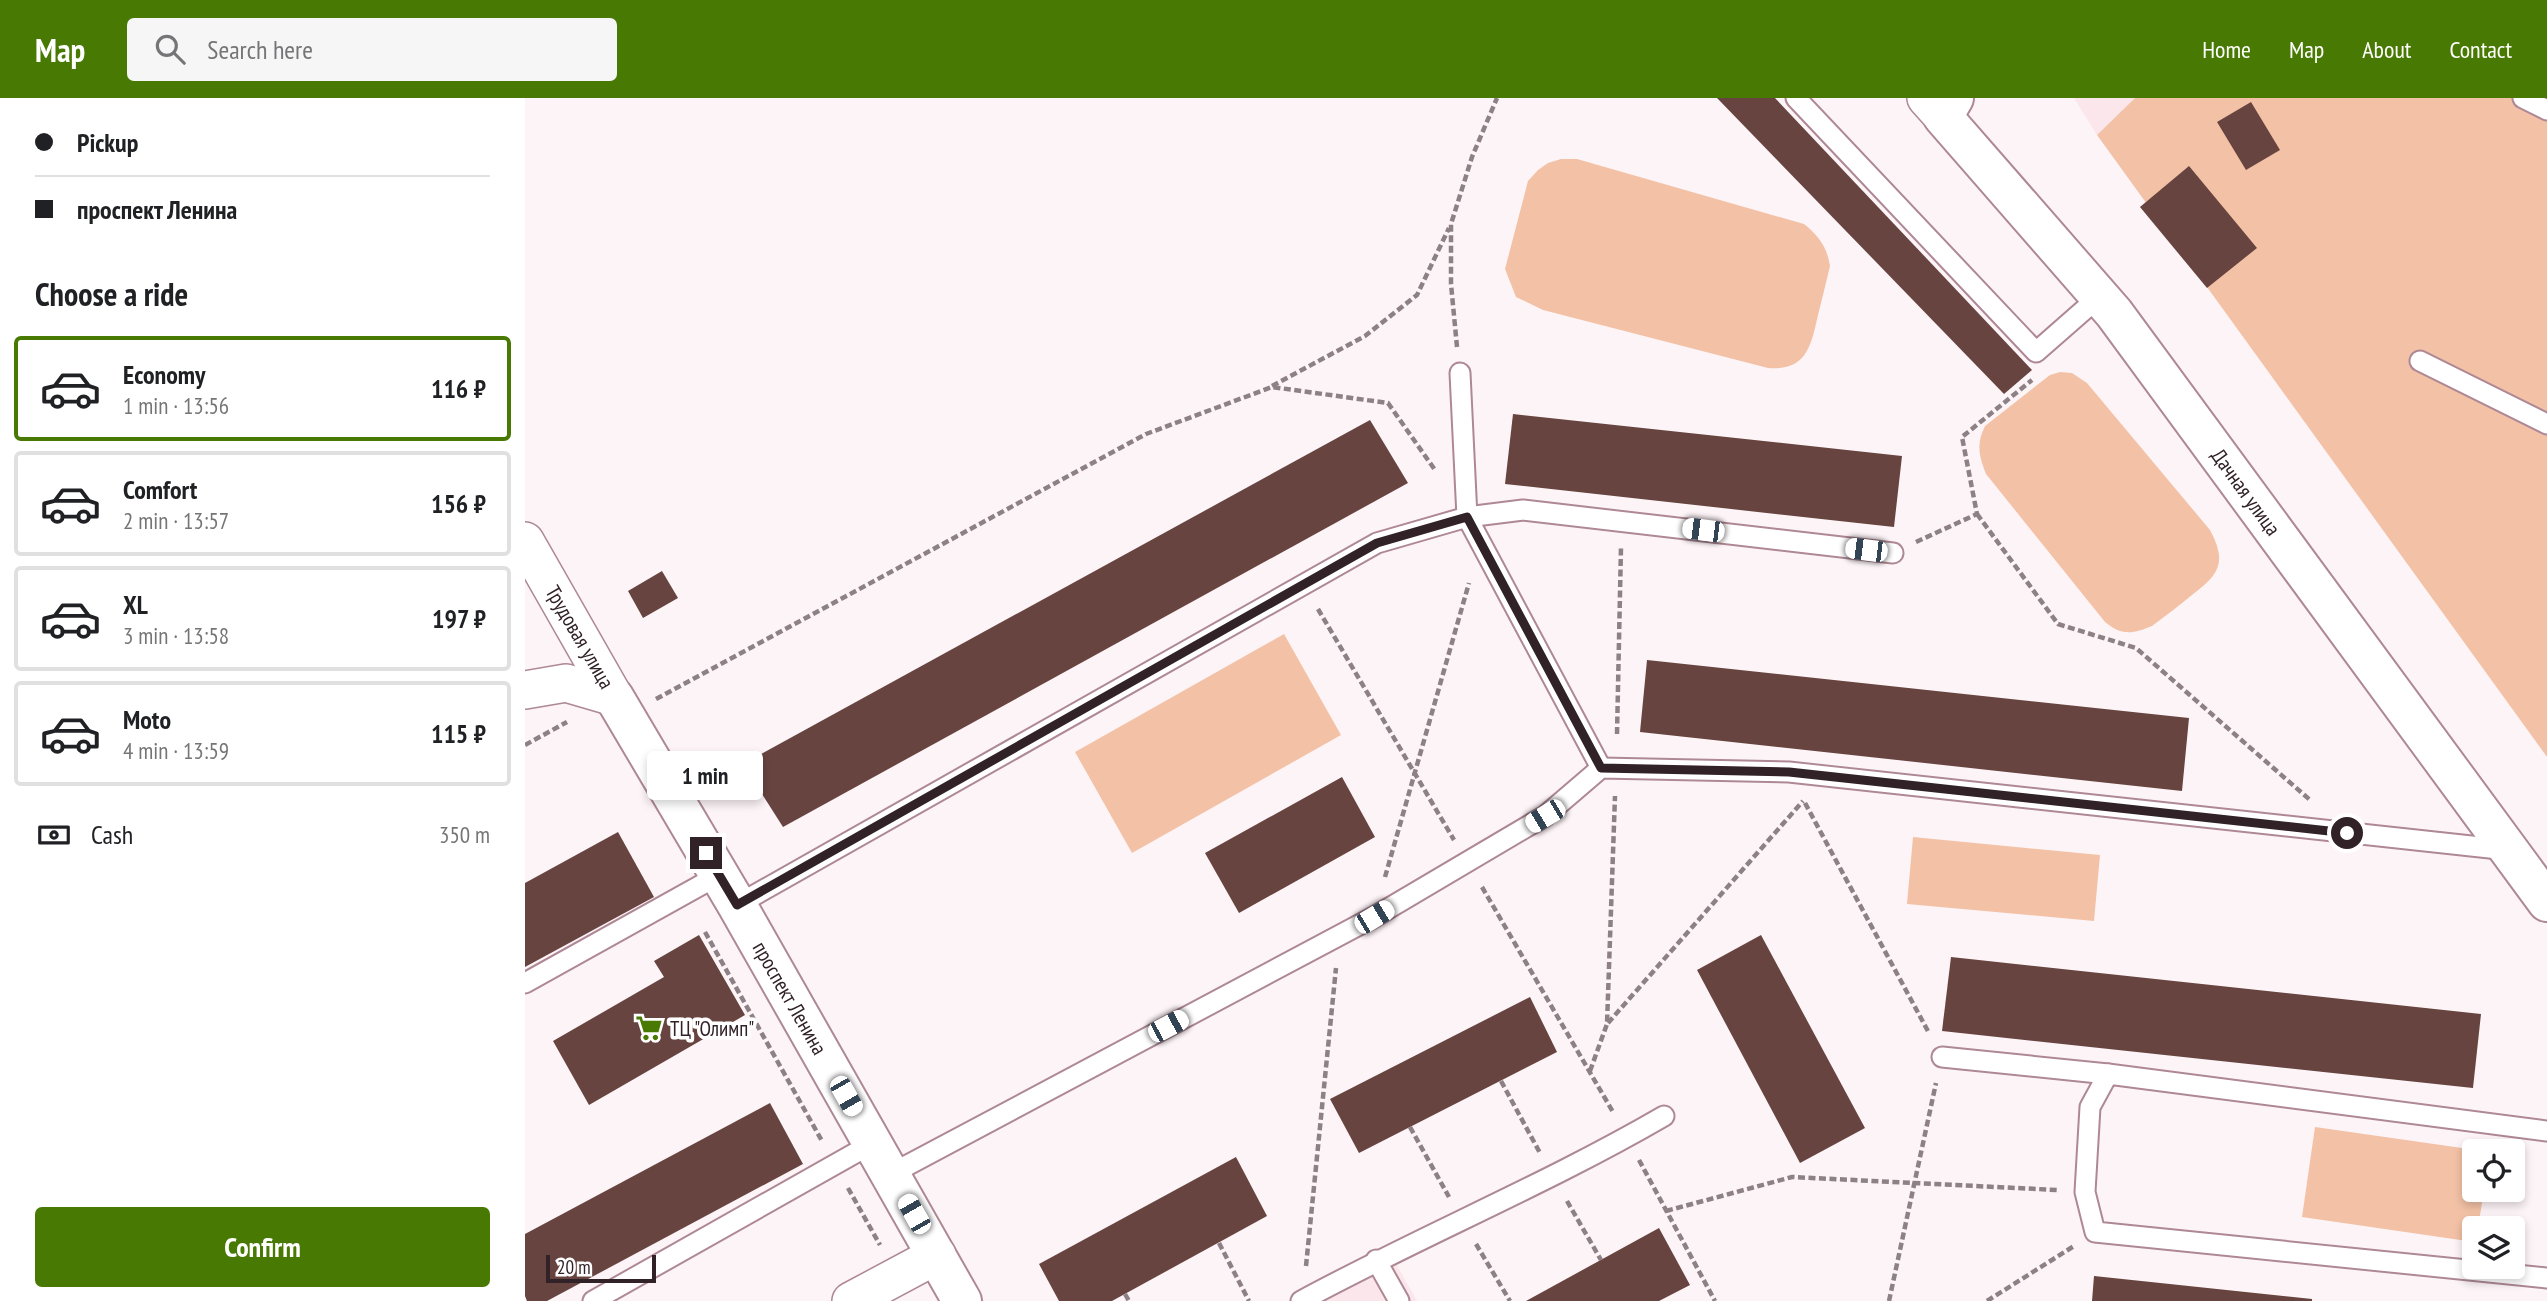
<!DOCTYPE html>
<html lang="en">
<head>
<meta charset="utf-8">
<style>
	body { margin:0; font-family:"PT Sans Narrow",sans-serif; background:#f6f6f6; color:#202124; height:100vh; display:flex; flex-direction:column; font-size:26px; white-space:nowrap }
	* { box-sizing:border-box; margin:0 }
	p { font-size:23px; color:#757577 }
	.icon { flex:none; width:38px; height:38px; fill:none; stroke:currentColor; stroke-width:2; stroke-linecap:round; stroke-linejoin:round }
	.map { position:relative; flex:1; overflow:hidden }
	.details { display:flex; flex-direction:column; background:#fff; width:525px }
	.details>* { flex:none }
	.guide { display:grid; align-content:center; height:154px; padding:0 35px; background:#fff }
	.buttons { position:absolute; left:1937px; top:1041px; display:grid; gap:14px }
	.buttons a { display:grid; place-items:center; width:63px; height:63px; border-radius:7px; background:#fff; box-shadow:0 4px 10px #0003; font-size:35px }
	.scale { position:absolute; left:21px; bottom:18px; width:110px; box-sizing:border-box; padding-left:7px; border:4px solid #312227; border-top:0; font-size:19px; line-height:24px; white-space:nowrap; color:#312227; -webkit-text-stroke:5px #fff; paint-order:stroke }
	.end { position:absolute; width:32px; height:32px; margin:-16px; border:9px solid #312227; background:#fff; box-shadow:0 0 0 4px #fff }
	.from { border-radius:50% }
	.bubble { position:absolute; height:49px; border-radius:7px; background:#fff; box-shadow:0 4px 10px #0003; font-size:23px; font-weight:700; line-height:49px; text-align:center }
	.car { position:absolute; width:21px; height:42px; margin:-21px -10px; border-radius:9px; box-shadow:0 0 5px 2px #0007; background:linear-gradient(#fff 24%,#345 0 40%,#fff 0 76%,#345 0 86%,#fff 0) }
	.guide b { display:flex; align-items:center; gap:24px; height:66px; font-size:26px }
	.guide b+b { border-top:2px solid #e0e0e0 }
	.guide i { width:18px; height:18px; background:#202124 }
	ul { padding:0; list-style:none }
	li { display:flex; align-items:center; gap:21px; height:105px; margin:0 14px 10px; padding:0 21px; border:4px solid #e0e0e0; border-radius:7px }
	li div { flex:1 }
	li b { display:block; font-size:26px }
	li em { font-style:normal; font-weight:700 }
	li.active { border-color:#487902 }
	li>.icon { width:63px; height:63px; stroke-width:1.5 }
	h2 { padding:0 35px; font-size:32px; line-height:84px }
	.pay { display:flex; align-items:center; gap:18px; height:77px; padding:0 35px; font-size:26px }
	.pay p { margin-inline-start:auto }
	.action { display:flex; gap:14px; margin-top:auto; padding:14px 35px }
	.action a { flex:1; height:80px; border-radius:7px; background:#487902; color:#fff; font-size:28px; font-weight:700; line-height:80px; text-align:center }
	header { display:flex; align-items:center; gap:42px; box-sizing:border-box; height:98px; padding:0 35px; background:#487902; color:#fff }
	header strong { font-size:33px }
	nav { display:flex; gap:38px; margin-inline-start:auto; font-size:24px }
	.search { width:490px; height:63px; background:#f6f6f6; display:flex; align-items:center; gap:18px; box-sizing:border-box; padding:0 24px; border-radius:7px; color:#757577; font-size:26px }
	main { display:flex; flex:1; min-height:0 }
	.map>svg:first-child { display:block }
	.built { fill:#fae6eb }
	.green { fill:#f3c2a6 }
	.building { fill:#674440 }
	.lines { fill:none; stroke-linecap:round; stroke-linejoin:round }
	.service-casing { stroke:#ae8894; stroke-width:23 }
	.minor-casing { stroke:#ae8894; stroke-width:40 }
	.tertiary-casing { stroke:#ae8894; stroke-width:42 }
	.path { stroke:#8d8185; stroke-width:4.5; stroke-dasharray:7 3.5; stroke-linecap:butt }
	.service { stroke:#fff; stroke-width:19 }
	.minor { stroke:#fff; stroke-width:37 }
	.tertiary { stroke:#fff; stroke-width:38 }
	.route { stroke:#312227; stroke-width:9 }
	.labels { text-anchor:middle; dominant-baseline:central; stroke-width:7; stroke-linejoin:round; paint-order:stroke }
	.street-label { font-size:21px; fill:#312227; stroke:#fff }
	.poi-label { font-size:21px; fill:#312227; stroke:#fff; text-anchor:start }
</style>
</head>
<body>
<header>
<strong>Map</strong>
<div class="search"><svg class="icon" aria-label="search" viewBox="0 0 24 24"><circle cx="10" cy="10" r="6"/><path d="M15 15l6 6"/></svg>Search here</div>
<nav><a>Home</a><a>Map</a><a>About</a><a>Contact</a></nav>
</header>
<main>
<section class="details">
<div class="guide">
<b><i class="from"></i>Pickup</b>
<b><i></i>проспект Ленина</b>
</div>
<h2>Choose a ride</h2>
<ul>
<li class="active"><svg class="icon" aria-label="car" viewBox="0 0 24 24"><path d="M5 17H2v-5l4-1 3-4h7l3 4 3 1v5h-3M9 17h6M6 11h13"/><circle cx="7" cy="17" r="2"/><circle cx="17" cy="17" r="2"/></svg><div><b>Economy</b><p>1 min · 13:56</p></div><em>116 ₽</em></li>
<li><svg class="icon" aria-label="car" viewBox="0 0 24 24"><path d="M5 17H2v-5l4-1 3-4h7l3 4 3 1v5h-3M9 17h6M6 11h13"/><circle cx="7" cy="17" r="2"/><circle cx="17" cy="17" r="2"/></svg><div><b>Comfort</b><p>2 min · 13:57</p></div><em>156 ₽</em></li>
<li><svg class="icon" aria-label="car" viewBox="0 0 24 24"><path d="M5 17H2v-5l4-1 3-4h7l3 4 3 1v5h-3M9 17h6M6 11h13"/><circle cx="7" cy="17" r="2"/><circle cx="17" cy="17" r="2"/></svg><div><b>XL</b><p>3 min · 13:58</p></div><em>197 ₽</em></li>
<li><svg class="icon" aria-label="car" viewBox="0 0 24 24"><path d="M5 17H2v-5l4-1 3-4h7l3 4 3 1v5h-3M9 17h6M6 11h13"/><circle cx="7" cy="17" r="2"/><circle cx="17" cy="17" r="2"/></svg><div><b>Moto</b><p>4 min · 13:59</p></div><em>115 ₽</em></li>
</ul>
<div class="pay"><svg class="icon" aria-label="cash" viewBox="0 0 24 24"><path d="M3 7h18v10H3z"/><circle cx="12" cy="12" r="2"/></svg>Cash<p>350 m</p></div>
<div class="action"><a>Confirm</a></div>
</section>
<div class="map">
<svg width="2022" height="1203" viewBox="0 0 2022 1203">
	<rect width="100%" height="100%" fill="#fdf4f7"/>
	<g class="built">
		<polygon points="1549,0 1610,0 1572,37"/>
		<polygon points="870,1164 892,1203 795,1203"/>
	</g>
	<g class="green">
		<polygon points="1610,0 2022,0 2022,659 1572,37"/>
		<path d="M1036,61h16l227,65c15,12 23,23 26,42 -4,17 -8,33 -12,49 -7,32 -12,56 -50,53l-225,-58 -27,-13 -11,-28 23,-88 10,-11 10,-7z"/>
		<path d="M1535,274l12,1 15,10 123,147c17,32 10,44 -18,65 -13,11 -27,21 -40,31 -19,8 -30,10 -47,-4l-119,-148c-7,-18 -10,-30 -1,-48l65,-51z"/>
		<polygon points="759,536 816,637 607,755 550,654"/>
		<polygon points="1388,739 1575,757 1569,823 1382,806"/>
		<polygon points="1790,1029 1958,1053 1950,1054 1950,1092 1959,1092 1953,1130 1950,1130 1949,1144 1777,1119"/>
	</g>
	<g class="building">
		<polygon points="1192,0 1250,0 1507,272 1479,296"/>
		<polygon points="1726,4 1755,52 1721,72 1692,24"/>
		<polygon points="1664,68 1732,150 1682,190 1615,109"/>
		<polygon points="988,316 1377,358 1369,429 980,386"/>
		<polygon points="845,322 883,385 258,729 218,666"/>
		<polygon points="137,473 153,500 118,520 103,493"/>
		<polygon points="1122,562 1664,620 1657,693 1115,634"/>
		<polygon points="817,679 850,739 714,815 680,755"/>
		<polygon points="93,734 129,799 0,869 0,785"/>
		<polygon points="174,837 220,917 64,1007 28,943 139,879 129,863"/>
		<polygon points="1236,837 1340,1030 1275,1065 1172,872"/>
		<polygon points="1426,859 1956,916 1948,990 1417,933"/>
		<polygon points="1005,899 1032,954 834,1055 805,1001"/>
		<polygon points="245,1005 278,1066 22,1203 2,1203 0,1198 0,1136"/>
		<polygon points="711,1059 742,1118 587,1203 534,1203 514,1166"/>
		<polygon points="1134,1130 1165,1187 1134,1203 1001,1203"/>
		<polygon points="1569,1178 1787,1201 1787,1203 1567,1203"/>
	</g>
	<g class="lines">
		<g class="service-casing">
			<g id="service">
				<polyline points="1271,0 1511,254 1575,198"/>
				<polyline points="1998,0 2022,12"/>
				<polyline points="1895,263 2022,326"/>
				<polyline points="935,275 942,419 998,412 1368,455"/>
				<polyline points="212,807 852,445 942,419 1076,670"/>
				<polyline points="0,885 194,777"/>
				<polyline points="1417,959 1583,976"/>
				<polyline points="2022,1033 1583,976 1565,1009 1560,1094 1570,1134 2022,1180"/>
				<polyline points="366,1076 849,819 1020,718 1076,670 1264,674 1983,752"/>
				<polyline points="851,1162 874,1203"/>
				<polyline points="68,1203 348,1045"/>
				<path d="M776,1203c120,-65 246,-117 363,-185"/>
			</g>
		</g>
		<g class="minor-casing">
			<g id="minor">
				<polyline points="1401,0 1418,19"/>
				<polyline points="0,443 89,599"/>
				<polyline points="0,592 41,585 89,599"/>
				<polyline points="326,1203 412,1157"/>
			</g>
		</g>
		<g class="tertiary-casing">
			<g id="tertiary">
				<polyline points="1429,0 1418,19 1589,215 2022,804"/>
				<polyline points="89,599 212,807 437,1203"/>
			</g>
		</g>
		<g class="path">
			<polyline points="932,249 926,186 926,126 947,59 972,0"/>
			<polyline points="747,288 840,238 892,197 924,130"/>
			<polyline points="1452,416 1533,526 1611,550 1785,702"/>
			<polyline points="1391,444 1452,416 1437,339 1507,282"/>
			<polyline points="793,511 929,742"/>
			<polyline points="131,601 621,336 747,289 863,305 910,372"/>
			<polyline points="1092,636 1096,449"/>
			<polyline points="0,647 42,624"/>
			<polyline points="1280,705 1404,935"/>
			<polyline points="860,779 944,485"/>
			<polyline points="957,789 1088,1014"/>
			<polyline points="180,834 297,1043"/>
			<polyline points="1083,925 1278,703"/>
			<polyline points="1065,973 1082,926 1090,698"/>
			<polyline points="976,983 1015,1055"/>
			<polyline points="885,1029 924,1099"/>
			<polyline points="1114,1062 1190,1203"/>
			<polyline points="323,1090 355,1147"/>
			<polyline points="1042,1103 1076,1162"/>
			<polyline points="1141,1113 1267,1079 1532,1092"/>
			<polyline points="694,1145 724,1203"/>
			<polyline points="951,1146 985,1203"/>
			<polyline points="781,1168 811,870"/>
			<polyline points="600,1196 604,1203"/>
			<polyline points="1364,1203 1411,985"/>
			<polyline points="1462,1203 1549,1148"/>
		</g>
		<use href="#service" class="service"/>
		<use href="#minor" class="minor"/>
		<use href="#tertiary" class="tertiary"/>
	</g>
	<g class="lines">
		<polyline class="route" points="181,755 212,807 852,445 942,419 1076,670 1264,674 1822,735"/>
	</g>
	<defs>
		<g id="supermarket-bare" transform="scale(2.1)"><path d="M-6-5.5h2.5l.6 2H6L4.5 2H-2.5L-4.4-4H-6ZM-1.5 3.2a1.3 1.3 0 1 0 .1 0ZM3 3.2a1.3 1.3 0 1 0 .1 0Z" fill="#487902" stroke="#fff" stroke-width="2.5" paint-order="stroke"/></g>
	</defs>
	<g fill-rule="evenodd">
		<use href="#supermarket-bare" x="124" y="930"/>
	</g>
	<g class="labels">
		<g class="street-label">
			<text transform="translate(1721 394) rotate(54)">Дачная улица</text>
			<text transform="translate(55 539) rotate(60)">Трудовая улица</text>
			<text transform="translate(265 900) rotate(60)">проспект Ленина</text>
		</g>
		<g class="poi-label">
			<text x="145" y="930">ТЦ "Олимп"</text>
		</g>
	</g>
</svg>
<div class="buttons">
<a><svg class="icon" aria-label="locate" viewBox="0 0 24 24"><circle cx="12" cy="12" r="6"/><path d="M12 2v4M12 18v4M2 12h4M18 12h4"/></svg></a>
<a><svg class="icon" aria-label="layers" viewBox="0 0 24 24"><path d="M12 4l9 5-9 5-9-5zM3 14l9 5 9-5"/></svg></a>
</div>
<div class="scale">20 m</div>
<i class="end from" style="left:1822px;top:735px"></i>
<i class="end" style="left:181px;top:755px"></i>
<div class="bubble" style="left:122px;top:653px;width:116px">1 min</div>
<i class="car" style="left:1178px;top:432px;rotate:277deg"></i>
<i class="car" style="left:1341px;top:452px;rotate:277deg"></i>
<i class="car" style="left:1020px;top:718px;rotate:239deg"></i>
<i class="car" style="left:849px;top:819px;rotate:59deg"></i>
<i class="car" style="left:643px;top:928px;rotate:62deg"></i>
<i class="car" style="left:321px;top:998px;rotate:150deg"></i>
<i class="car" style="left:389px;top:1116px;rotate:330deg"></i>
</div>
</main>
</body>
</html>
